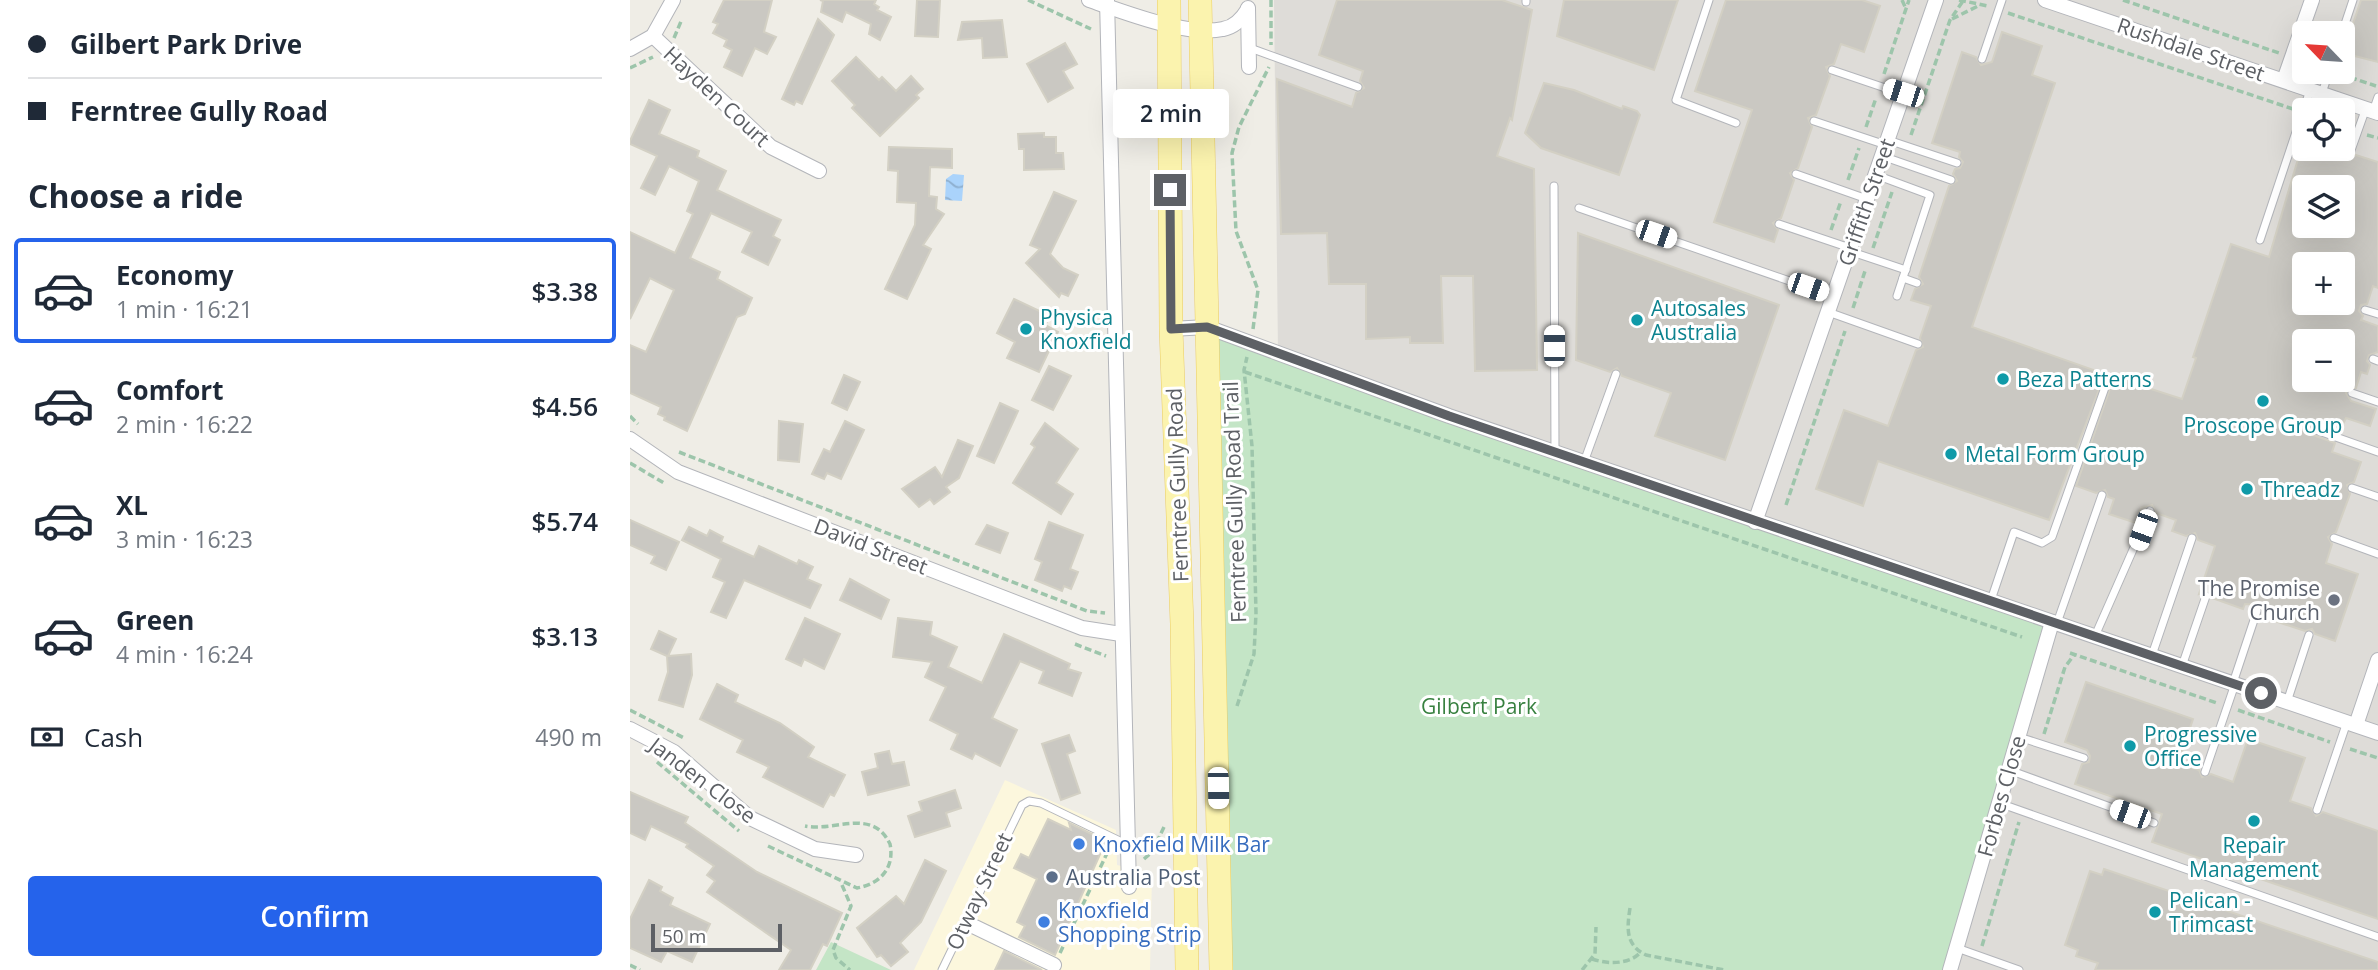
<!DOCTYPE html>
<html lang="en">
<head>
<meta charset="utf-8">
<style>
	body { margin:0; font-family:"Open Sans",sans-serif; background:#f2f2f3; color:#1f2937; height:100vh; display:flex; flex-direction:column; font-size:26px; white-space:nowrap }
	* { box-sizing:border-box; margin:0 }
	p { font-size:23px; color:#747a83 }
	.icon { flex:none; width:38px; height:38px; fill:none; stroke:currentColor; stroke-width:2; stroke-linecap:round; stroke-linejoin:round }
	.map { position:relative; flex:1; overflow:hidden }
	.details { display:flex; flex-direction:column; background:#fff; width:630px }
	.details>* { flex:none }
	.hud { display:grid; align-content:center; height:154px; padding:0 28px; background:#fff }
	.needle { width:46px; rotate:295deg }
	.controls { position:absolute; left:1662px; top:21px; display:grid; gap:14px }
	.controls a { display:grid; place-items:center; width:63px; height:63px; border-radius:7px; background:#fff; box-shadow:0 7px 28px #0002; font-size:35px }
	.scale { position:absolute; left:21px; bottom:18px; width:131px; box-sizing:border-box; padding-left:7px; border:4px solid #5d6065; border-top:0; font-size:19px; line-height:24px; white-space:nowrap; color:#5d6065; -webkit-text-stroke:5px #fff; paint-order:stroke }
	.end { position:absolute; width:32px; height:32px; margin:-16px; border:9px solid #5d6065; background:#fff; box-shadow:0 0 0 4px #fff }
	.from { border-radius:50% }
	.bubble { position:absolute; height:49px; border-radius:7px; background:#fff; box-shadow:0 7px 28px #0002; font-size:23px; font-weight:600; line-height:49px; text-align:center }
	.car { position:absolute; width:21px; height:42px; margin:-21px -10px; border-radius:9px; box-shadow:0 0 5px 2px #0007; background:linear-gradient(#fff 24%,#345 0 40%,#fff 0 76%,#345 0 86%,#fff 0) }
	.hud b { display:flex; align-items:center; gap:24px; height:66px; font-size:26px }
	.hud b+b { border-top:2px solid #e0e1e3 }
	.hud i { width:18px; height:18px; background:#1f2937 }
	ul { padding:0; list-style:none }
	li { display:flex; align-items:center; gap:21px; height:105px; margin:0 14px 10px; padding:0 14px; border:4px solid transparent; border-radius:7px }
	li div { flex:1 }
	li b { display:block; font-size:26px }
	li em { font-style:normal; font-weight:600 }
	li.selected { border-color:#2563eb }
	li>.icon { width:63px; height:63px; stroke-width:1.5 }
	h2 { padding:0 28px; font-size:32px; line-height:84px }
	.pay { display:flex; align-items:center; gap:18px; height:77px; padding:0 28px; font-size:26px }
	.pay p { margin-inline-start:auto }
	.action { display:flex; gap:14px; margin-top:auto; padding:14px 28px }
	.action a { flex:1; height:80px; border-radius:7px; background:#2563eb; color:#fff; font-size:28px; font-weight:600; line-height:80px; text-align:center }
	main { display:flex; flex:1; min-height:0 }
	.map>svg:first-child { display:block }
	.commercial { fill:#fcf7dd }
	.industrial { fill:#dedcd8; fill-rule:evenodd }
	.park { fill:#c4e5c6 }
	.water { fill:url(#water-waves) }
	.building { fill:#cac8c2; stroke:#d3d0c4; stroke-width:2; fill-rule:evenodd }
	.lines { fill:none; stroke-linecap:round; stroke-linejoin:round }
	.lane-casing { stroke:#b3b5ba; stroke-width:9 }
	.street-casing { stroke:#b3b5ba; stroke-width:16 }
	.primary-casing { stroke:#ebcd63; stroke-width:24 }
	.path { stroke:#9dc5ab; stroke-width:3.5; stroke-dasharray:7 3.5; stroke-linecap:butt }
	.lane { stroke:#fff; stroke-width:7 }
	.street { stroke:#fff; stroke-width:14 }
	.primary { stroke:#fbf3ae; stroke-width:23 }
	.route { stroke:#5d6065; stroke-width:9 }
	.culture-dot { fill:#0f9aa8; stroke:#fff; stroke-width:2.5 }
	.worship-dot { fill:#6b7280; stroke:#fff; stroke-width:2.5 }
	.shop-dot { fill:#3f7fe0; stroke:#fff; stroke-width:2.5 }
	.service-dot { fill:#5c6f8a; stroke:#fff; stroke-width:2.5 }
	.labels { text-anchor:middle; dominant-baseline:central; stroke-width:6; stroke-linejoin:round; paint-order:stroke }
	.street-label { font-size:21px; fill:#5d6065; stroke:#fff }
	.culture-label { font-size:21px; fill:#0d838f; stroke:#fff; text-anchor:start }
	.worship-label { font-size:21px; fill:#5b616d; stroke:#fff; text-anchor:end }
	.park-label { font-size:21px; fill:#388140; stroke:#fff }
	.shop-label { font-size:21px; fill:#366cbe; stroke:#fff; text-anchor:start }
	.service-label { font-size:21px; fill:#4e5e75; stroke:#fff; text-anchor:start }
</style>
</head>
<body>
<main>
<section class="details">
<div class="hud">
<b><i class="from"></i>Gilbert Park Drive</b>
<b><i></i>Ferntree Gully Road</b>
</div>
<h2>Choose a ride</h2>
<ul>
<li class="selected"><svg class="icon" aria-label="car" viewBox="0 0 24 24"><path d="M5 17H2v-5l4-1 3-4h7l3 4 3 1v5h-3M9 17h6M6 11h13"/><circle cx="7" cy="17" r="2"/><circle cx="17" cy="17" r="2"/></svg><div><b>Economy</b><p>1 min · 16:21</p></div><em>$3.38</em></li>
<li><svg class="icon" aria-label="car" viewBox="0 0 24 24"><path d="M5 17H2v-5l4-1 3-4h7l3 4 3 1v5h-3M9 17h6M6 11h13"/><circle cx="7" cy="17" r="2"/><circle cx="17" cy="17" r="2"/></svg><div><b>Comfort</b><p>2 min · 16:22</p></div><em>$4.56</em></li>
<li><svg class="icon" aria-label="car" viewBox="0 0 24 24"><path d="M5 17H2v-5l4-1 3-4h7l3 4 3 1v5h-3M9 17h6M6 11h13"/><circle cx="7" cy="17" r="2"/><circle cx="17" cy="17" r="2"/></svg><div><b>XL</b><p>3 min · 16:23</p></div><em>$5.74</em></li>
<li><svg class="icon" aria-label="car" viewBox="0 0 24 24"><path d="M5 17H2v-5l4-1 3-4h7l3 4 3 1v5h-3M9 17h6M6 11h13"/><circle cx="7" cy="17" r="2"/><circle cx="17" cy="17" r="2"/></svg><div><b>Green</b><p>4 min · 16:24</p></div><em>$3.13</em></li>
</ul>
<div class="pay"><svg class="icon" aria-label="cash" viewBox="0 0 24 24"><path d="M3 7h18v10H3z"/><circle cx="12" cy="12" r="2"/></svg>Cash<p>490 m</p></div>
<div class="action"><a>Confirm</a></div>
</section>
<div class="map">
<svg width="1748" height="970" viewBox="0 0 1748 970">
	<defs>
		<pattern id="water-waves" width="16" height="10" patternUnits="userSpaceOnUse" patternTransform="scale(1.75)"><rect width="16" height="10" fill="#aad3fb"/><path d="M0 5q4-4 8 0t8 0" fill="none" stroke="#8eafcf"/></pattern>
	</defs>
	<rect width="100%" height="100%" fill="#efede6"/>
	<polygon class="commercial" points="375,780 486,830 487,865 522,874 520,970 284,970"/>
	<path class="industrial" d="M644,0h1104v970h-428l-672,-617zM1675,33h38v39h-38zM1675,110h38v39h-38zM1675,187h38v39h-38zM1675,264h38v39h-38zM1675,341h38v39h-38z"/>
	<g class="park">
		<polygon points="577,327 1422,622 1320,970 591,970"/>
		<polygon points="201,942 261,970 262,970 186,970"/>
	</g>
	<polygon class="water" points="323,174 334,175 332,201 315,200 316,179"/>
	<g class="building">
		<polygon points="94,0 142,0 134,32 146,37 137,54 125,48 112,76 94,67 102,50 94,46 97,40 83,33 88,24 83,22"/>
		<polygon points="190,0 246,0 244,4 249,7 247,10 261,17 250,40 239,34 241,24 216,12 212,22 191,12 193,1"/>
		<polygon points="287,0 310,0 308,37 285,36"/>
		<polygon points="707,0 872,0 902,10 882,120 880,118 867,156 904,169 907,370 845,371 843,276 811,276 813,343 780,343 780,337 736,339 736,284 699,284 697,233 651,234 647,79 722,107 726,93 734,88 730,81 733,71 689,55"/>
		<polygon points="934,0 1048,0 1024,70 927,36"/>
		<polygon points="1096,0 1232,0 1250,6 1234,52 1211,44 1204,64 1196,67 1200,76 1186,115 1178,118 1182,127 1168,168 1160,173 1164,180 1151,218 1143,223 1148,230 1144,242 1084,222 1122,110 1065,91"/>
		<polygon points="1731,0 1748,0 1748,62 1713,53"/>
		<polygon points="188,19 204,35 172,104 166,101 164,105 152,99"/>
		<polygon points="372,20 377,57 353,58 352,38 328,40 332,22"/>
		<polygon points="1372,32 1412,46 1402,75 1425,83 1342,327 1475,374 1419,520 1248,461 1233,506 1186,489 1214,410 1258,426 1286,350 1293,347 1290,338 1301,306 1281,300 1285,289 1293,284 1289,277 1319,186 1327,181 1323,174 1325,169 1330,168 1333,162 1329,157 1330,152 1302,143 1332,52 1346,57 1351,65 1362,62"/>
		<polygon points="435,43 447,64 433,71 443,88 418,102 397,64"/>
		<polygon points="226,57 249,80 252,77 266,91 281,76 293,89 286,95 289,98 250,136 222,108 225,105 202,81"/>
		<polygon points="914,83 944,90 992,109 993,106 1007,111 1010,115 989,175 911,148 895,133"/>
		<polygon points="19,100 40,110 29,134 69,151 67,157 96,171 87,190 151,220 143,236 150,240 138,265 112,252 122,232 81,213 60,258 90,272 87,279 122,298 115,314 107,317 57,431 34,420 35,417 28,414 31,407 0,393 0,345 16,352 44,290 20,278 0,319 0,232 45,253 63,214 57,211 69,181 39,166 25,195 11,188 27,156 0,144 0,141"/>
		<polygon points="414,133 414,137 426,137 426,153 433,153 434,169 394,170 394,149 389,149 388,134"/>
		<polygon points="259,147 322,149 322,168 300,167 299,196 307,197 306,209 314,214 293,245 301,249 277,299 255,289 285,225 286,203 267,202 268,171 258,170"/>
		<path d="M1671,149h36l7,2 5,8 7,-4 22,7v126l-5,-2 -6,18 -6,1 -2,6 4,5 -2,4 17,6v26l-9,3 -2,6 3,4 -3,9 -6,-2 -5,16h-7l-3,5 5,8 25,8 -6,17 -24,-8 -7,14 -22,-8 -7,5 3,6 22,8 -3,9 29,10 -7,20 -7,3 3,9 -14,38 -8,5 4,7 -6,19 32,11 -23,67 -20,-7 -3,-5 -7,2 -36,-12 2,-6 -11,-8 -15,-1 -2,5 -31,-11 -3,-7 -10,3 16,-48 -17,-6 -3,-7 -9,3 -14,-5 4,-11 -20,-7 -4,-8 -11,3 -5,15 -27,-9 5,-15 -6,-2 -3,-7 -9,3 -20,-7 38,-109 68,22 14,-41 -3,-1 38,-113 38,13zM1675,187h38v39h-38zM1675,264h38v39h-38zM1675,341h38v39h-38z"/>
		<polygon points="424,192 446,201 420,254 433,268 448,275 438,296 431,293 429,297 396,263 410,249 400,245"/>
		<polygon points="948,233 1149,305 1095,460 1025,436 1041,393 992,376 987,368 980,372 946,360"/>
		<polygon points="384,299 420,316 415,325 428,332 409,372 377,358 385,342 367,333"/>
		<polygon points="419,366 441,376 423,410 402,400"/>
		<polygon points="214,375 230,382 217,410 202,403"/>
		<polygon points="370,403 388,411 364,463 347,456"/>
		<polygon points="149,421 173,424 169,462 148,460"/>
		<polygon points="215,421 234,430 211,479 197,473 194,479 182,474 194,449 200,452"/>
		<polygon points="415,423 448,449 426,483 443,494 431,514 383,483 405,447 401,444"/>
		<polygon points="328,440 343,446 329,478 316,487 320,492 304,504 300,499 289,507 272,489 305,467 312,477"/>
		<polygon points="0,520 49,542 36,570 21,563 25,556 0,545"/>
		<polygon points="419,522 453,535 440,569 448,572 441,589 434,586 432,591 405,580 412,562 405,559"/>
		<polygon points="357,525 378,533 370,553 346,544"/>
		<polygon points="59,527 77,536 80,530 93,537 91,542 124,557 129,546 167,564 169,560 183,567 177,579 191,585 180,608 114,580 96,618 81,612 95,582 83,577 91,559 52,540"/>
		<polygon points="220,579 259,600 251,619 210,600"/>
		<polygon points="175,618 210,634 194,669 174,659 171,666 156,659"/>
		<polygon points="268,618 302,622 300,635 327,647 318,667 352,683 374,634 440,664 438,669 451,673 442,696 409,683 414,671 390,661 362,718 387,730 370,766 345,753 342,759 321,749 328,734 300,720 316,687 295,677 302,662 263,657"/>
		<polygon points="29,631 46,639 38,656 61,654 62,675 53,707 29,700 38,672 37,656 21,649"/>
		<polygon points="1456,682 1563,719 1548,763 1569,770 1572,777 1581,774 1603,782 1618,739 1675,758 1660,801 1681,808 1686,816 1693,812 1748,831 1748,919 1522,842 1532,814 1445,784 1452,764 1459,762 1460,756 1457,750 1435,742"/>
		<polygon points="87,684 108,695 105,702 150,723 184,747 178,757 215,775 204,796 200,794 193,807 133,777 139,767 107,752 113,740 70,719"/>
		<polygon points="439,735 445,751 437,754 450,793 431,800 412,744"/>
		<polygon points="259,751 262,764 274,762 279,785 238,795 232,772 248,768 245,754"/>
		<polygon points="325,790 331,808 316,813 320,826 285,837 278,816 292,811 289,802"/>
		<polygon points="0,792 58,817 55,823 127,872 212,913 197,946 193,944 180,970 149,970 161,950 77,892 85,881 77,875 84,866 56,847 58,844 21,826 15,840 0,833"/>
		<polygon points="418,819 441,830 439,823 476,841 425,955 389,937 395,926 387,922 407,879 384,868 391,854 399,858"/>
		<polygon points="295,860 316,871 291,922 270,943 278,952 261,966 251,955 247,957 227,928 266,896 274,904"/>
		<polygon points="1474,869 1748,962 1748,970 1465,970 1468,963 1446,956 1448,950 1435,945 1460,871 1472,875"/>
		<polygon points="19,880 32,887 30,891 43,898 40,905 80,924 62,962 37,951 31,962 0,948 0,919"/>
		<polygon points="374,951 412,970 365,970"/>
	</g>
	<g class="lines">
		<g class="lane-casing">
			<g id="lane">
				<polyline points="1079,0 1046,100 1106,123"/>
				<polyline points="896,2 896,0"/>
				<polyline points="1712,33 1723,0"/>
				<polyline points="620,48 728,87"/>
				<polyline points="1352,59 1372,0"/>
				<polyline points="1202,70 1273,94"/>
				<polyline points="1692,93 1699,72"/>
				<polyline points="1743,111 1748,97"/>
				<polyline points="1184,121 1256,145"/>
				<polyline points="1713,131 1722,105"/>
				<polyline points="1258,140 1327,163"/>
				<polyline points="1720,153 1736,108"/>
				<polyline points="1252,156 1321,180"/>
				<polyline points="1166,174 1237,199"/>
				<polyline points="1246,175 1300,195 1267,296"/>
				<polyline points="924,186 925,452"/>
				<polyline points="949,208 1203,296"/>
				<polyline points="1149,224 1220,248"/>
				<polyline points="1630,240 1680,90"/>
				<polyline points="1219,251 1276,270"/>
				<polyline points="1273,278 1287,283"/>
				<polyline points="1735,310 1748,314"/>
				<polyline points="1198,312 1288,344"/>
				<polyline points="1743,359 1748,361"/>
				<polyline points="1722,393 1748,402"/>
				<polyline points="1686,430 1748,452"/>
				<polyline points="954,462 986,374"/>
				<polyline points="1722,488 1748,497"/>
				<polyline points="1704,538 1748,554"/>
				<polyline points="1361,600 1384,532 1412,543 1422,537 1478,379"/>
				<polyline points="1427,623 1472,495"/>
				<polyline points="1465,636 1520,511"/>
				<polyline points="1522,655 1562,538"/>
				<polyline points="1552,666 1576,596"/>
				<polyline points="1603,683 1627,611"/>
				<polyline points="1657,702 1679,635"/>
				<polyline points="1389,737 1454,758"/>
				<polyline points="1379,770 1524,823"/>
				<polyline points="1575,772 1605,684"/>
				<polyline points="1369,803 1748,937"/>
				<polyline points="1687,810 1717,722"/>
				<polyline points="1327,948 1389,970"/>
				<polyline points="312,970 392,805 399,801 411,803 496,844"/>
			</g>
		</g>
		<g class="street-casing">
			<g id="street">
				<path d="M459,0c35,12 98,37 134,29 12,-2 19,-10 25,-20"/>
				<polyline points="477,0 499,887"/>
				<polyline points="1415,0 1748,113"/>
				<polyline points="618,8 619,67"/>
				<polyline points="23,36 141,147 189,171"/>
				<polyline points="0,49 23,36 43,0"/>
				<polyline points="1654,80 1682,0"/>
				<polyline points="541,329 577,327 819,416 1748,733"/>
				<polyline points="0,439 48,472 452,628 491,634"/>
				<polyline points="1125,522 1306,0"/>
				<polyline points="1726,725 1748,660"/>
				<polyline points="0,729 44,752 120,818 185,849 226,855"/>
				<polyline points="345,927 424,965"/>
				<polyline points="1320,970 1422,622"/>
			</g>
		</g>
		<g class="primary-casing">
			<g id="primary">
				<polyline points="539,0 541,329 552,624 557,970"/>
				<polyline points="570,0 591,970"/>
			</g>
		</g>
		<g class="path">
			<polyline points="398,0 461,29"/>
			<polyline points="641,0 641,45"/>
			<polyline points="1272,0 1276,9"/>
			<polyline points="1329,0 1358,6"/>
			<polyline points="1493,0 1649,53"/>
			<polyline points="1378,13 1663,109"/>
			<polyline points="1322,19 1350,5"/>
			<polyline points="44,38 52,19"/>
			<polyline points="0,68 23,57"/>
			<polyline points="1254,74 1279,0"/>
			<polyline points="1710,74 1746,86"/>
			<polyline points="1236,127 1246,98"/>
			<polyline points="1281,135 1320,20 1333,1"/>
			<polyline points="1737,135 1748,138"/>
			<polyline points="1218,180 1229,148"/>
			<polyline points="1201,230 1211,201"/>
			<polyline points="1243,248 1262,192"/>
			<polyline points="1223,308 1236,268"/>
			<polyline points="623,329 628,290 606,231 602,153 609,127 639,67"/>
			<polyline points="615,372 1392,637"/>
			<polyline points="0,416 8,424"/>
			<polyline points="49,452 457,611 475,613"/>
			<polyline points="0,463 34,483"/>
			<polyline points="1156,505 1215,331"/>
			<polyline points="445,644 476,656"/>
			<polyline points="1440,653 1587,703"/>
			<polyline points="607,706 624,654 626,613 622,446 614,370 617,357"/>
			<polyline points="0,710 54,738"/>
			<polyline points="1608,710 1700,742"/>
			<polyline points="1414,734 1435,667 1444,655"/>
			<polyline points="1720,749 1748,758"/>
			<polyline points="27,762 109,831"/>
			<path d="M138,846l89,42c23,-4 38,-20 33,-44 -18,-37 -54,-12 -85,-18"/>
			<polyline points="514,859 522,852 534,827"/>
			<polyline points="212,885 221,906 203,950 206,958 220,970"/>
			<path d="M1000,908c-3,20 -5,37 16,47l78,15"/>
			<polyline points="1352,946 1389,822"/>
			<polyline points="430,953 479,849"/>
			<path d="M962,959c15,5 36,6 48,-6"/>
			<polyline points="0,965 10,970"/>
			<polyline points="952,970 965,954 966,927"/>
		</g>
		<use href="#lane" class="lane"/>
		<use href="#street" class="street"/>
		<use href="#primary" class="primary"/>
	</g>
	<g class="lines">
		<polyline class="route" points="540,190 541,329 577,327 819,416 1631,693"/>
	</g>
	<g class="culture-dot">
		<circle cx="1007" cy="320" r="7"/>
		<circle cx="396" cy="329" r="7"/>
		<circle cx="1373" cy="379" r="7"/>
		<circle cx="1633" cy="401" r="7"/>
		<circle cx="1321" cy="454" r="7"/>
		<circle cx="1617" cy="489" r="7"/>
		<circle cx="1500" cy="746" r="7"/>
		<circle cx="1624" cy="821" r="7"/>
		<circle cx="1525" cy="912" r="7"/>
	</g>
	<circle class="worship-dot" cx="1704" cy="600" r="7"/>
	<g class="shop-dot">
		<circle cx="449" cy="844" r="7"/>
		<circle cx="414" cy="922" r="7"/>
	</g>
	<circle class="service-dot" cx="422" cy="877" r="7"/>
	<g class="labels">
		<g class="street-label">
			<text transform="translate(1561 49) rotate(19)">Rushdale Street</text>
			<text transform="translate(87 96) rotate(43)">Hayden Court</text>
			<text transform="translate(1236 202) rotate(-71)">Griffith Street</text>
			<text transform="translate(547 485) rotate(-92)">Ferntree Gully Road</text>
			<text transform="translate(604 502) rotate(-92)">Ferntree Gully Road Trail</text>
			<text transform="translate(241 546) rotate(21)">David Street</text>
			<text transform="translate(73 780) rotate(37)">Janden Close</text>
			<text transform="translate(1371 796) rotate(-74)">Forbes Close</text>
			<text transform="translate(349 891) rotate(-65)">Otway Street</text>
		</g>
		<g class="culture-label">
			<text x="1021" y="308">Autosales<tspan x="1021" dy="24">Australia</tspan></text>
			<text x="410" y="317">Physica<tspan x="410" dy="24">Knoxfield</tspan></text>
			<text x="1387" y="379">Beza Patterns</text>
			<text x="1633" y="425" text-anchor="middle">Proscope Group</text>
			<text x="1335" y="454">Metal Form Group</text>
			<text x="1631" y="489">Threadz</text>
			<text x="1514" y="734">Progressive<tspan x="1514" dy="24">Office</tspan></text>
			<text x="1624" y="845" text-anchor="middle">Repair<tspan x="1624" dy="24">Management</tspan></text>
			<text x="1539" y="900">Pelican -<tspan x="1539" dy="24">Trimcast</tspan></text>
		</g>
		<g class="worship-label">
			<text x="1690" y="588">The Promise<tspan x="1690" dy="24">Church</tspan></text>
		</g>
		<g class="park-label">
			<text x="849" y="706">Gilbert Park</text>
		</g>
		<g class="shop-label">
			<text x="463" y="844">Knoxfield Milk Bar</text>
			<text x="428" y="910">Knoxfield<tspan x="428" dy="24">Shopping Strip</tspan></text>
		</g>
		<g class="service-label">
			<text x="436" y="877">Australia Post</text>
		</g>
	</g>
</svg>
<div class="controls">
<a><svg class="needle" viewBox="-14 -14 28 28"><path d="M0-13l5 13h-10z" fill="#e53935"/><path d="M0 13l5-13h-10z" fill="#747a83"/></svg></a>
<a><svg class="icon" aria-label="locate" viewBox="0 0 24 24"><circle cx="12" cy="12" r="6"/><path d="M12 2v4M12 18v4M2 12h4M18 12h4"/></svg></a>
<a><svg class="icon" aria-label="layers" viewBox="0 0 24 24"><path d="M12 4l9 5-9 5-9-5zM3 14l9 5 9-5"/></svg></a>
<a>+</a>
<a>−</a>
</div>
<div class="scale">50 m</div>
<i class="end from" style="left:1631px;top:693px"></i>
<i class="end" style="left:540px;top:190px"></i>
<div class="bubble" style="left:483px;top:89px;width:116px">2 min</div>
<i class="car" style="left:1273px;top:93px;rotate:288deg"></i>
<i class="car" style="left:1026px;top:234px;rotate:109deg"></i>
<i class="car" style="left:1178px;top:287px;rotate:109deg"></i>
<i class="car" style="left:924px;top:346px;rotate:0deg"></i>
<i class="car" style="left:1513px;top:530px;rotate:200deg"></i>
<i class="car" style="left:588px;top:788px;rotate:179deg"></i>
<i class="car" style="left:1500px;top:814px;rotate:290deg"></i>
</div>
</main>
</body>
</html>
